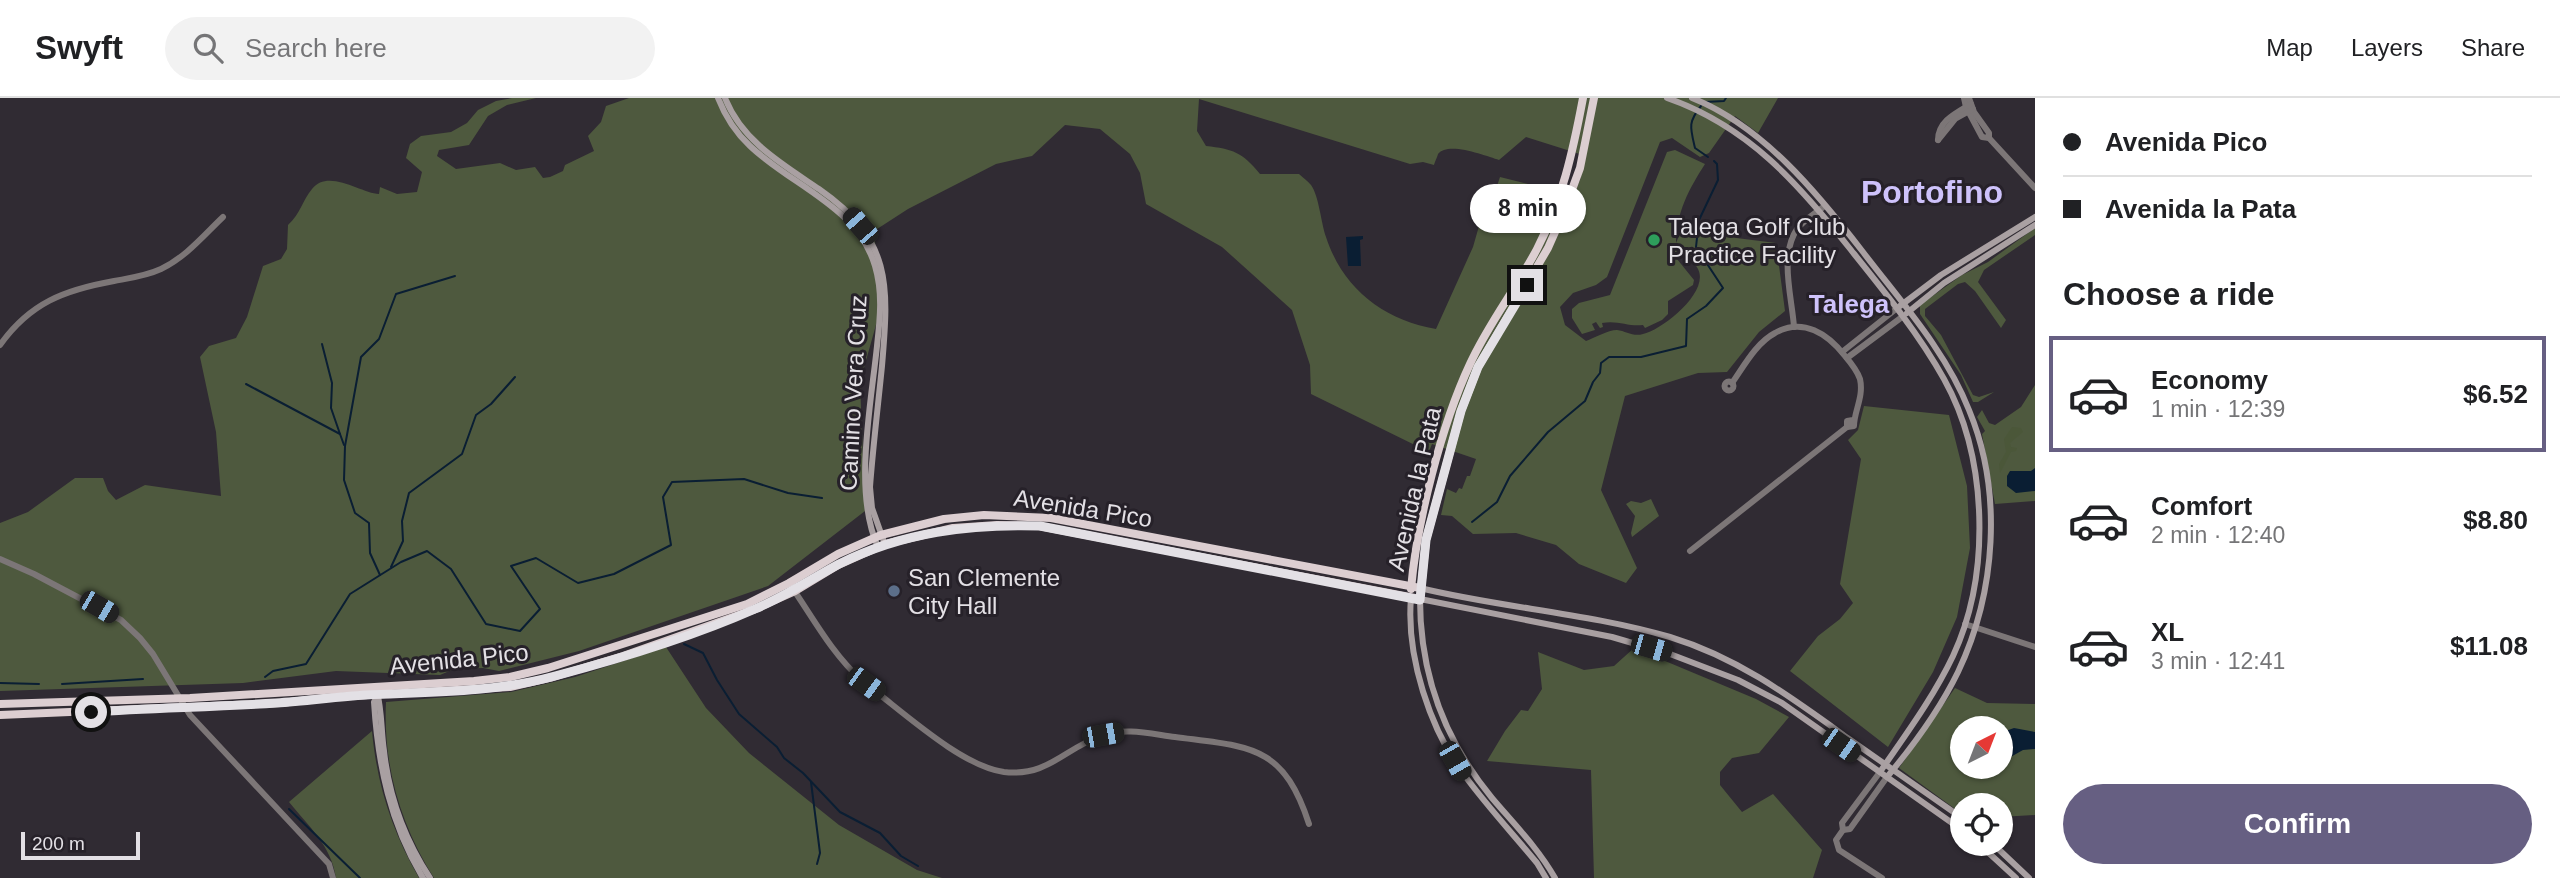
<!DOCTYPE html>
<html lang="en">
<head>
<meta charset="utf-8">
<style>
	body { margin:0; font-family:Arial,sans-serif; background:#f2f2f2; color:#202124; height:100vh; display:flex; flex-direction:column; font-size:26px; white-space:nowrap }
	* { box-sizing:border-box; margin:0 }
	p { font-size:23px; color:#757577 }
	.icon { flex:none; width:38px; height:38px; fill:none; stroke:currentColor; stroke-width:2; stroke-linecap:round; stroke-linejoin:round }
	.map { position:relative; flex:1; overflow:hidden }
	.panel { display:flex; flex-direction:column; background:#fff; width:525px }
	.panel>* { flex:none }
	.banner { display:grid; align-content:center; height:154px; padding:0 28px; background:#fff }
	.needle { width:46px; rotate:42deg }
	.tools { position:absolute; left:1950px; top:618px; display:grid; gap:14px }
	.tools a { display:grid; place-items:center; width:63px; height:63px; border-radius:50%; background:#fff; box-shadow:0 2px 5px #0004; font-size:35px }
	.scale { position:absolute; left:21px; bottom:18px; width:119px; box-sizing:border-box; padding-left:7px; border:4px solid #e3e0e5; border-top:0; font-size:19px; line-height:24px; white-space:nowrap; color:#e3e0e5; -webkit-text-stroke:5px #262129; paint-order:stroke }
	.end { position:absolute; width:32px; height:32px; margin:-16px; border:9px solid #e3e0e5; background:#111; box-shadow:0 0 0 4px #111 }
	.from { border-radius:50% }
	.bubble { position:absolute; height:49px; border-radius:24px; background:#fff; box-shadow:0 2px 5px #0004; font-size:23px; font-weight:700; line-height:49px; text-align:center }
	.car { position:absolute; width:21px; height:42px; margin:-21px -10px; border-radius:9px; box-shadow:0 0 5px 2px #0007; background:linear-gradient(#222 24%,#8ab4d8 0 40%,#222 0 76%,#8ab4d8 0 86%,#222 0) }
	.banner b { display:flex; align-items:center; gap:24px; height:66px; font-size:26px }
	.banner b+b { border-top:2px solid #e0e0e0 }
	.banner i { width:18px; height:18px; background:#202124 }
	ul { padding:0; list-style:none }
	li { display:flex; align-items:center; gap:21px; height:116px; margin:0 14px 10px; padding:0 14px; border:4px solid transparent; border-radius:0px }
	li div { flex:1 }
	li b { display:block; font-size:26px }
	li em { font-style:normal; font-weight:700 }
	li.selected { border-color:#665f82 }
	li>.icon { width:63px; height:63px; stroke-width:1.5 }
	h2 { padding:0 28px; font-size:32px; line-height:84px }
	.action { display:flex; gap:14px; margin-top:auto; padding:14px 28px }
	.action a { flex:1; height:80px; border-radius:42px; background:#665f82; color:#fff; font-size:28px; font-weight:700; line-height:80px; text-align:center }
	header { display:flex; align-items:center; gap:42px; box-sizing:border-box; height:98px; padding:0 35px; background:#fff; border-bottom:2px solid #e0e0e0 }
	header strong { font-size:33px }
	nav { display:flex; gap:38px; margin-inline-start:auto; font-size:24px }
	.search { width:490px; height:63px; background:#f2f2f2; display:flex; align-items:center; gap:18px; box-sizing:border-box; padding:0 24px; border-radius:38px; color:#757577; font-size:26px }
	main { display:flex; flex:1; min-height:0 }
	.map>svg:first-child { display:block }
	.green { fill:#4e593e; fill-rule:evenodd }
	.forest { fill:#4b5739 }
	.water { fill:#0a1e33 }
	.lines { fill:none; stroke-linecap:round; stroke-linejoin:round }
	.stream { stroke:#0a1e33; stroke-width:2 }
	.tertiary { stroke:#7c7677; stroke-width:6 }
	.secondary { stroke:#a9a0a2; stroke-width:6 }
	.trunk { stroke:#dcced1; stroke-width:8 }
	.route { stroke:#e3e0e5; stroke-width:9 }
	.leisure-dot { fill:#2e9e5b; stroke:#262129; stroke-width:2.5 }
	.service-dot { fill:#5c6f8a; stroke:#262129; stroke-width:2.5 }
	.labels { text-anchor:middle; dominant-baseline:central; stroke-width:6; stroke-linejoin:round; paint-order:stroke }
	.poi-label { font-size:24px; fill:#e3e0e5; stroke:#262129; text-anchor:start }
	.street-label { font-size:24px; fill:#e3e0e5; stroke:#262129 }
	.neighbourhood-label { font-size:26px; font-weight:bold; fill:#cec2fb; stroke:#262129 }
	.district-label { font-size:32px; font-weight:bold; fill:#cec2fb; stroke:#262129 }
</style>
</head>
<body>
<header>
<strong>Swyft</strong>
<div class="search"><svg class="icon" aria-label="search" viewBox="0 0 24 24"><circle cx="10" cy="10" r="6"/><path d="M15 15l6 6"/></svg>Search here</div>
<nav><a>Map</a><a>Layers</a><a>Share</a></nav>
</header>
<main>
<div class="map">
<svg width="2035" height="780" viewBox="0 0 2035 780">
	<rect width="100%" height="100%" fill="#302b33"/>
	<g class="green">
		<path d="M512,0h24l-29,7 -19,11 -19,29 -30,5 -2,6 19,13 44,-6 16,7 19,-3 8,11 7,-1 13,-6 2,-6 29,-14 -6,-15 13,-14 5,-16 23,-8h1149l-20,35 -23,-17 -26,37 -9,4 -28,-19 -12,4 -53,135 -11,8 -23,8 -13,14 5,18 21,16c8,-3 22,-11 31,-11 9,1 16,7 26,4 19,-4 67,-42 55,-65 -4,-8 -16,-16 -22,-23l1,13 17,21 -1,5 -25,16v13l-6,6 -17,8 -2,-3c-14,2 -25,-5 -41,-2l1,4 -3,1 -4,-6 -4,2 3,6 -13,4 -10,-16v-9l7,-6 31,-8 57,-143 8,-2 30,14c-16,25 -29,49 -29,79l5,-12 95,12 9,68 -26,21 -32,40 -29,1 -73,23 -24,94 36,78 -11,15 -47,-19 -23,-19 -40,-12 -43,1 -21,-18 -11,-1 6,-26 9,4 3,-5 3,1 5,-13h3l6,-17 -44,-15 -4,10 -7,-6 -110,-54 -1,-29 -18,-55 -70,-63 -76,-43 -6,-31 -10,-19 -30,-25 -35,-4 -33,31 -36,8 -88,45 -34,22 7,76 -21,75 5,129 -97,75 -189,65 -80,20 -16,-3 -29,1 -14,6 -104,-4 -93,12 -243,8v-168l28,-11 47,-34h28l5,13 8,9 29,-15 76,11 -5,-64 -16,-75 9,-11 27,-8 11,-21 16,-51 18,-7 6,-10 1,-24c13,-12 14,-24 24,-36 16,-21 49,4 67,5l1,-7 17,7 20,-2 5,-20 -16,-14 4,-14 11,-8 30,-4 16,-9 11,-13 18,-9zM1199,1l211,65 13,-2 11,3c0,-1 4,-10 4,-11 10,-13 48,2 61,6l27,-23 60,19 -6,24 -7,15 -73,-18 -3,9 -12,19 -12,42 -37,82c-52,-9 -93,-40 -110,-92 -5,-14 -7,-41 -15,-52 -3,-4 -8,-7 -12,-11h-39c-18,-22 -27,-25 -54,-28l-9,-15z"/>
		<polygon points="2035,130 2035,137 1984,172 1978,184 2006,222 2001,230 1975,193 1965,184 1958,186 1925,211 1925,218 1941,237 1973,297 1979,299 1994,294 1978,304 1973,304 1961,277 1920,216 1920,207 1962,177 1988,164"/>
		<polygon points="2035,287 2035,403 1995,406 1982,336 1985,333 1977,319 1982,312 1989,325 1995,327 2021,309"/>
		<polygon points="1864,308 1949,317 1967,388 1970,450 1957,519 1933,574 1888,649 1790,573 1818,538 1840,521 1853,505 1840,486 1861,361 1848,342 1858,332"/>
		<polygon points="1651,401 1659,418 1632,439 1631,435 1635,418 1626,406 1631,403 1641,405"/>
		<path d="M666,549l40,61 43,45 90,72 78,45 25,8h-508c-34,-54 -51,-113 -48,-176l125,-10 64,-15z"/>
		<polygon points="1634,550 1756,601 1789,619 1759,655 1732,660 1720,674 1720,687 1742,714 1773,696 1822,752 1813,780 1594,780 1591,672 1487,663 1505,633 1521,612 1528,613 1542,591 1538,554 1584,572 1614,568"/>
		<path d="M1955,590l32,15 48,1v111l-35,2v-12h-38v9l-63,-46zM1962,630h38v38h-38z"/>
		<path d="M372,633c5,54 20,100 47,147h-83c-5,-33 -27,-51 -47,-76z"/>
	</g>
	<polygon class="forest" points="2012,329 2021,330 2023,334 2010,345 2011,349 2017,350 2016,353 2011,354 2000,375 1999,366 2006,354 2004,341"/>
	<g class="water">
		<polygon points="1363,138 1363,141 1360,142 1361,168 1348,168 1346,139"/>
		<polygon points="2035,370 2035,393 2016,395 2007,388 2007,378 2010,373 2031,373"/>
		<polygon points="2014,630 2035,634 2035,651 2023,652 2007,661 2000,659 2000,635"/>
	</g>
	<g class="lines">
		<g class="stream">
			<polyline points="1705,4 1724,3 1726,0"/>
			<path d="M1701,8c-13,16 -11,21 -6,42l13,9"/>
			<polyline points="322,246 332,285 331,310 340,336"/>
			<polyline points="246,286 340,336 344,347"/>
			<polyline points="1472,424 1497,404 1510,378 1548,334 1585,303 1593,284 1600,275 1601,265 1609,259 1641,259 1686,248 1687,221 1706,208 1723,190 1696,149 1699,122 1718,82 1717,66 1714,63"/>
			<polyline points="391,469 403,443 402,423 409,395 462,356 476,317 491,306 515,279"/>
			<polyline points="380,477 370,455 369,425 355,415 344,382 345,348 361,259 379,241 396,196 455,178"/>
			<polyline points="684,546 703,555 717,582 739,616 777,649 784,660 803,675 840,714 880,735 901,758 918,768"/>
			<polyline points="265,579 273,573 306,566 350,496 401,464 427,453 451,471 486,526 520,533 540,511 511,468 536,460 578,485 614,476 671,447 663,399 672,384 744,381 788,395 822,400"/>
			<polyline points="0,585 39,586"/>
			<polyline points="62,586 143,581"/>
			<polyline points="811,684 820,755 817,766"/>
			<polyline points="289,711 360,780"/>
		</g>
		<g class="tertiary">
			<polyline points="1964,0 1966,9 1982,39 1989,40 2035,90"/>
			<polyline points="1969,0 1974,14 1989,35 1989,40"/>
			<path d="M1938,42c0,-19 18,-27 33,-36"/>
			<polyline points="1938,42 1955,21 1973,11"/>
			<path d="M1794,229c-2,-30 -15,-71 3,-98 6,-8 17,-15 25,-21"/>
			<path d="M0,247c30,-42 64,-55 114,-64 16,-3 32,-5 47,-12 25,-12 42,-33 62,-52"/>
			<polyline points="1842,254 1896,211"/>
			<polyline points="1847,260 1902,219"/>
			<circle cx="1729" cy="288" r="4.5"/>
			<path d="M1732,285c12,-17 24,-40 43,-50 28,-16 53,1 70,23 6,7 12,14 15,23 4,18 -6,32 -6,47l-7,1v-6l6,-1"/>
			<polyline points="1690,453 1847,329"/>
			<polyline points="0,461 34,476 121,522 140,540 153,556 190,617 329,766 333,780"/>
			<path d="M789,485c25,36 41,68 73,98 37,27 98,85 142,91 44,5 61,-24 97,-36 24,-9 50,-2 74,1 75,10 108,7 134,87"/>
			<polyline points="1965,526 2035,549"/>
			<polyline points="1880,674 1842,725 1843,732 1836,742 1839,752 1882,780"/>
			<polyline points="1843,732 1850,731 1887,679"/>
		</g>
		<g class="secondary">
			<path d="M718,0c7,18 18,35 32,48 42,40 108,61 125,120 8,27 5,53 2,80 -6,59 -24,147 1,201"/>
			<path d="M725,0c17,43 57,66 94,91 73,51 70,95 63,177 -4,40 -9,81 -12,121l2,21 11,31"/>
			<path d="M1667,0c81,28 132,86 184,152 33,41 68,84 93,129 44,79 47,195 9,277 -20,42 -47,78 -73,116"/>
			<path d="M1692,0c71,28 126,96 171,154 38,50 83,99 106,158 34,82 27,182 -11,262 -18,37 -45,74 -71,105"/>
			<polyline points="1900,208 1941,177 2035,119"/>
			<polyline points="1907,215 1944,185 2035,127"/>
			<path d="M1420,490c82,20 168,25 250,49 69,21 122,61 179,102 37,26 75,52 113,79"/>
			<path d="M1411,500c-5,58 19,132 54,178 22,30 48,58 72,87l9,15"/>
			<path d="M377,594c5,19 4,39 7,59 5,46 21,89 46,127"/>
			<path d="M378,597l-4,7c4,63 16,121 49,176"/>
			<polyline points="1979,746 2016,780"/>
			<polyline points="1993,746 2029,780"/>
			<path d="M1555,780c-17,-30 -41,-54 -63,-80 -47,-57 -72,-124 -72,-199l192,38 58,17 68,26 44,23 180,127"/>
		</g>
		<g class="trunk">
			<path d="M1411,491c6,-68 30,-163 59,-225 18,-40 46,-75 67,-115 25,-48 36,-98 46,-151"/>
			<polyline points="0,606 190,600 474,583 510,579 548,570 747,506 789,485 838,456 881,437 944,421 984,417 1051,420 1420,490"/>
			<polyline points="0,617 281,605 332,599 510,589 553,579 623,558 753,512 795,493 838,467 885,446 953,430 997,427 1039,428 1420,501 1426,442 1461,313 1478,269 1548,150 1563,116 1580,70 1594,0"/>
		</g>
	</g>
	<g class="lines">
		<path class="route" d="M91,614c62,-4 123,-5 185,-9 30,-2 60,-6 90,-8 63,-3 127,-2 189,-19 64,-17 139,-40 200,-67 31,-13 56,-30 84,-45 64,-32 130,-40 201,-38l380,74 6,-60 35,-129 17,-44 49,-82"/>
	</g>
	<circle class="leisure-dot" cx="1654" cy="142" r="7"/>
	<circle class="service-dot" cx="894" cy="493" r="7"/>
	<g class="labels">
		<g class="poi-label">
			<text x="1668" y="128">Talega Golf Club<tspan x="1668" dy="28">Practice Facility</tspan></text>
			<text x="908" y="479">San Clemente<tspan x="908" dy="28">City Hall</tspan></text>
		</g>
		<g class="street-label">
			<text transform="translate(853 295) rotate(-87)">Camino Vera Cruz</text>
			<text transform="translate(1414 391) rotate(-77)">Avenida la Pata</text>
			<text transform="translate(1083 410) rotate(9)">Avenida Pico</text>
			<text transform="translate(459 561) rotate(-6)">Avenida Pico</text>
		</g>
		<g class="neighbourhood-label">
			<text x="1849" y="206">Talega</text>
		</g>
		<g class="district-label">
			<text x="1932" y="94">Portofino</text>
		</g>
	</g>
</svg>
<div class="tools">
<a><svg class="needle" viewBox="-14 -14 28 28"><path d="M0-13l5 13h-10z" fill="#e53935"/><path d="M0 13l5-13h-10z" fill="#757577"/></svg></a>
<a><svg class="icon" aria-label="locate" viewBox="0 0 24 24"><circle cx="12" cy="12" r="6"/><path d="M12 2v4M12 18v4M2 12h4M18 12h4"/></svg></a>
</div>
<div class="scale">200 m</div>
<i class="end from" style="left:91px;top:614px"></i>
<i class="end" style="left:1527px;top:187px"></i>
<div class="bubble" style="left:1470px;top:86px;width:116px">8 min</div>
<i class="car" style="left:860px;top:128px;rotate:319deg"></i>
<i class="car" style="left:99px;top:509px;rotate:120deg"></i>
<i class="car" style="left:1651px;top:550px;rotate:106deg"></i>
<i class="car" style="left:866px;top:586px;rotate:126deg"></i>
<i class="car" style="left:1103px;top:637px;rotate:80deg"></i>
<i class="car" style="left:1841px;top:647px;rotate:125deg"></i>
<i class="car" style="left:1455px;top:663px;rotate:150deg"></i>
</div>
<section class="panel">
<div class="banner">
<b><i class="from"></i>Avenida Pico</b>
<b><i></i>Avenida la Pata</b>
</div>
<h2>Choose a ride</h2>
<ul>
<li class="selected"><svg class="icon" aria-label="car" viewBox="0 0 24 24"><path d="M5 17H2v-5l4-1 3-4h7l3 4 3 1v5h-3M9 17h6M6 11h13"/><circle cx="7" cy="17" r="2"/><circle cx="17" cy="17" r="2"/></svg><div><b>Economy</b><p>1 min · 12:39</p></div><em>$6.52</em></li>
<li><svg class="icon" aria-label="car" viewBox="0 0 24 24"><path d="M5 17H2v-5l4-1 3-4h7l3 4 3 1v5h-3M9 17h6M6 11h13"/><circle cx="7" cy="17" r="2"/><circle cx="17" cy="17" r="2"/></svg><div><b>Comfort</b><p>2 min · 12:40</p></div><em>$8.80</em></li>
<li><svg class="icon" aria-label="car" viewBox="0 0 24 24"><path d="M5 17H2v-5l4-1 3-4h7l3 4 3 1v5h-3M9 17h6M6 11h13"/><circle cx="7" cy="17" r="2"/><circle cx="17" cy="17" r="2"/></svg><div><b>XL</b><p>3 min · 12:41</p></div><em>$11.08</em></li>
</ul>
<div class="action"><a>Confirm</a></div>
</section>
</main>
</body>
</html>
